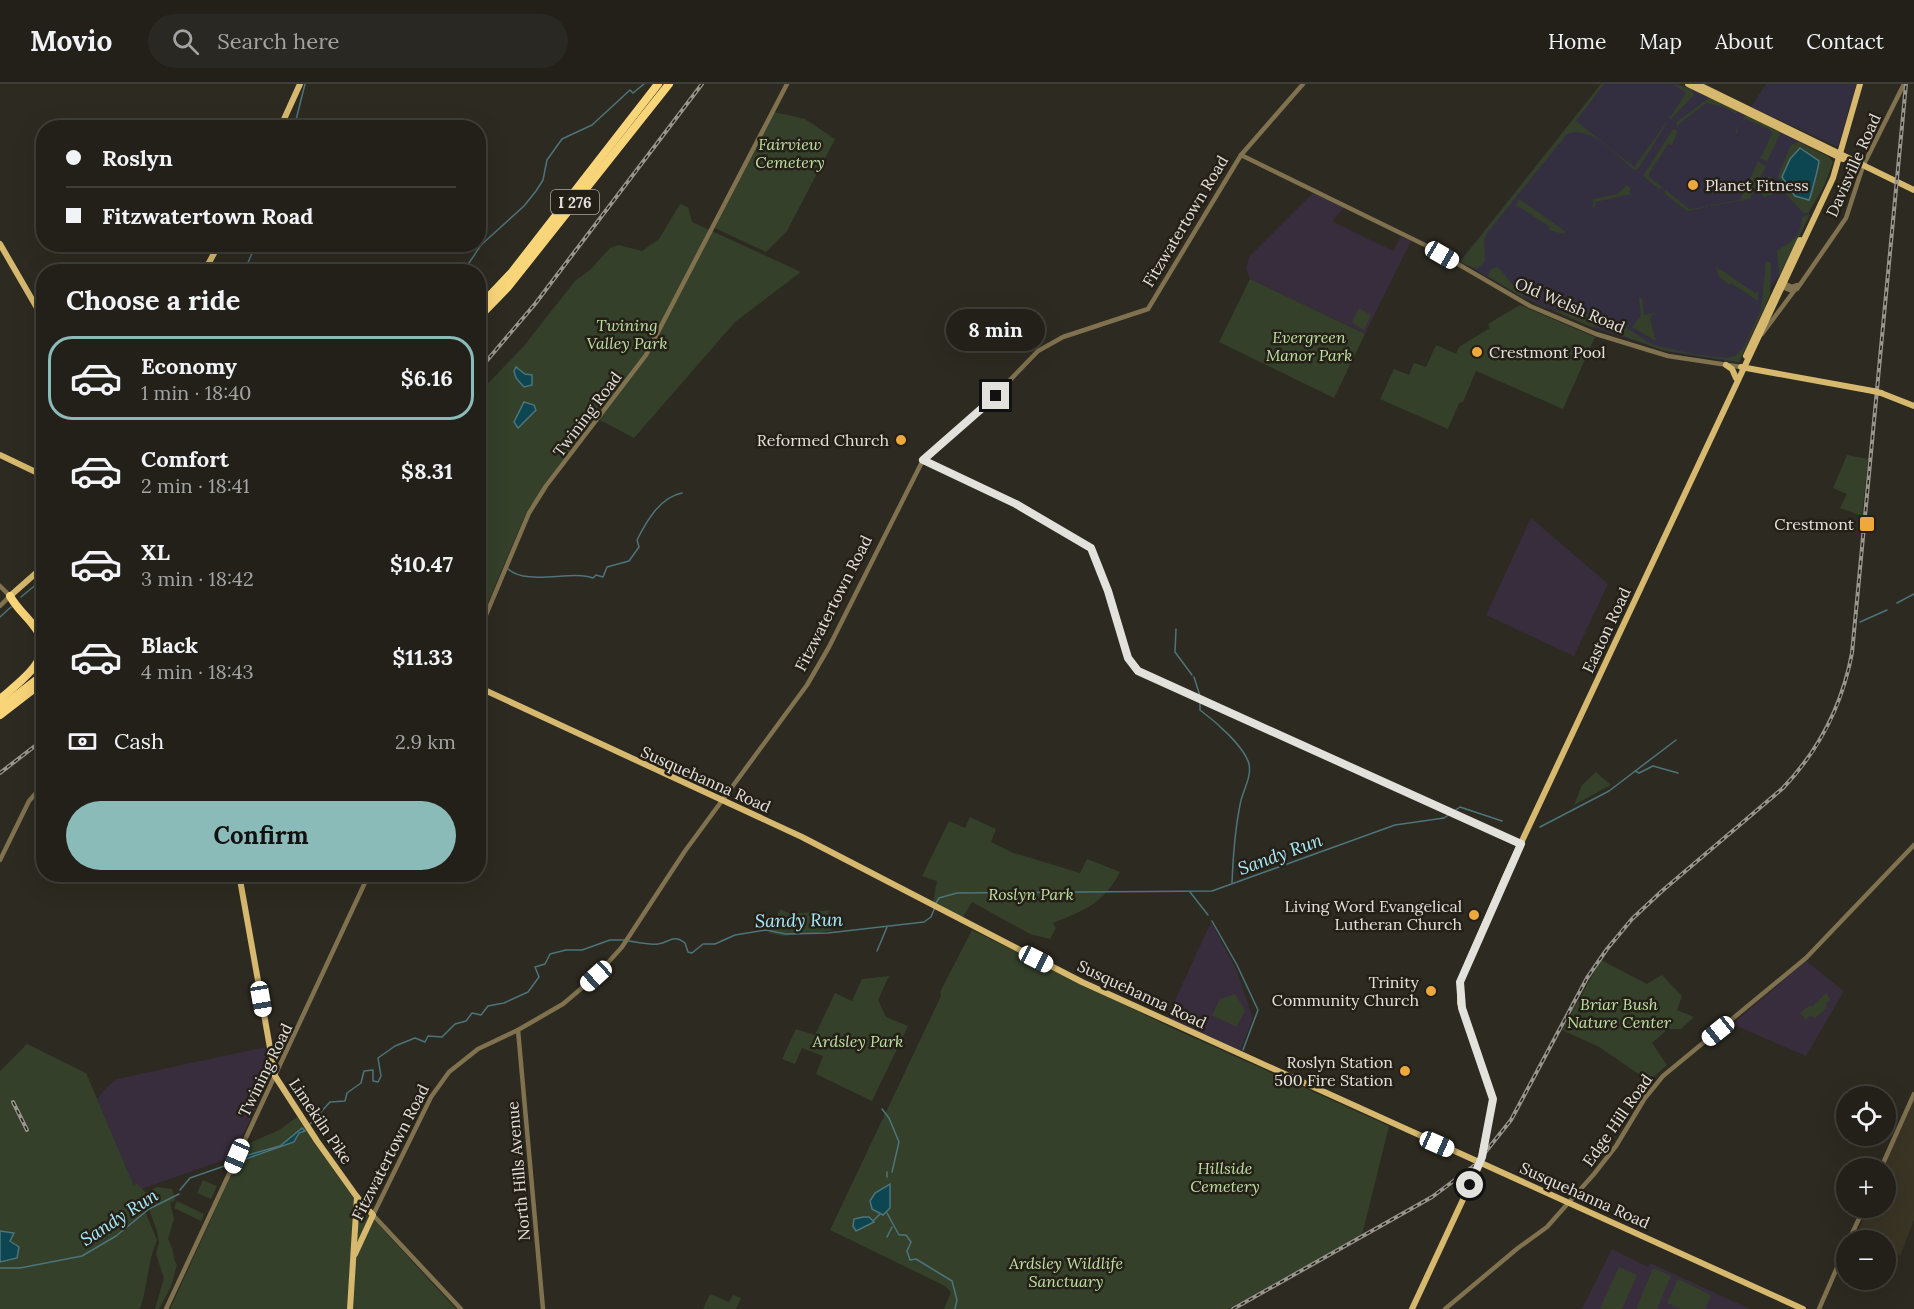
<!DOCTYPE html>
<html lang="en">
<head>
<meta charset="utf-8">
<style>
	body { margin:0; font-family:Lora,serif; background:#2a2822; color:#f1f3f6; height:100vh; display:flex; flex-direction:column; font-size:22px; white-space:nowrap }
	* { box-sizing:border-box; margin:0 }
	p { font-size:20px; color:#a2a3a2 }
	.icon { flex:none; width:33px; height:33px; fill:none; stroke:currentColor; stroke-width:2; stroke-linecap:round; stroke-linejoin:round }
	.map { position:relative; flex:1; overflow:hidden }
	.panel { position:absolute; left:36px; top:180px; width:450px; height:618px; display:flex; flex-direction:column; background:#222019; border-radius:24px; box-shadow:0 6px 24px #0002,0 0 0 2px #3f3e38 }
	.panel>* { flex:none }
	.guide { position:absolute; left:36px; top:36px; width:450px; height:132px; border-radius:24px; box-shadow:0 6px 24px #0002,0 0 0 2px #3f3e38; display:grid; align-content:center; height:132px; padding:0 30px; background:#222019 }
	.tools { position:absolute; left:1836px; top:1002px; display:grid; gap:12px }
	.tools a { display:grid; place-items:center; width:60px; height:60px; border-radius:50%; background:#222019; box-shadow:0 6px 24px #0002,0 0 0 2px #3f3e38; font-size:30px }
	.end { position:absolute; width:27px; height:27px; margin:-14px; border:8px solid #e3e1db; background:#111; box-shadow:0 0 0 3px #111 }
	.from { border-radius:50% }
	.bubble { position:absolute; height:42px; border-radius:21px; background:#222019; box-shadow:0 6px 24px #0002,0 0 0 2px #3f3e38; font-size:20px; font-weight:700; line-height:42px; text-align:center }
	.car { position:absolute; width:18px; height:36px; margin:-18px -9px; border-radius:8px; box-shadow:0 0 4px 2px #0007; background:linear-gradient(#fff 24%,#345 0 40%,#fff 0 76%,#345 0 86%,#fff 0) }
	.guide b { display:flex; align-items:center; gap:21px; height:57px; font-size:22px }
	.guide b+b { border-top:2px solid #3f3e38 }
	.guide i { width:15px; height:15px; background:#f1f3f6 }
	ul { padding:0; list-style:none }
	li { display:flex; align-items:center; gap:18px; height:84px; margin:0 12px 9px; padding:0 18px; border:3px solid transparent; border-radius:24px }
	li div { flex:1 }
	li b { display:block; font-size:22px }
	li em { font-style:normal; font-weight:700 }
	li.active { border-color:#8bbbb9 }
	li>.icon { width:54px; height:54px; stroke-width:1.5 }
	h2 { padding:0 30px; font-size:27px; line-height:72px }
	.pay { display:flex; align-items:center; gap:15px; height:66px; padding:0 30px; font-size:22px }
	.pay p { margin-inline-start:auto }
	.action { display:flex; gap:12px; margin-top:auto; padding:12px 30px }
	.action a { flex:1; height:69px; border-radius:36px; background:#8bbbb9; color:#111; font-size:24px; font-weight:700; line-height:69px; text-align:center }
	header { display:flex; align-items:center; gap:36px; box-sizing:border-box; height:84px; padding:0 30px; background:#222019; border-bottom:2px solid #3f3e38 }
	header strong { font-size:28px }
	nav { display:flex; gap:33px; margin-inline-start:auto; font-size:21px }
	.search { width:420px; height:54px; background:#2a2822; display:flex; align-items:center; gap:15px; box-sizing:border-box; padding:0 21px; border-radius:33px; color:#a2a3a2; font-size:22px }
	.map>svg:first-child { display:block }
	.commercial { fill:#332f40 }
	.built { fill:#393424 }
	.education { fill:#382d3c }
	.green { fill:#34402a; fill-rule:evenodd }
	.water { fill:#0d4551; stroke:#4d747a; stroke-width:1.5 }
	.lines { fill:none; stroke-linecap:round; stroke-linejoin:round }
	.stream { stroke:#4d747a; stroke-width:1.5 }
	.minor { stroke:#80724f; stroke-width:4.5 }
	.major { stroke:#d6b96e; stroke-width:6 }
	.highway { stroke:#f9d579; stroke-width:8 }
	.rail-casing { stroke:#98958e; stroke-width:4 }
	.rail { stroke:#242017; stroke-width:1.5; stroke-dasharray:4.5; stroke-linecap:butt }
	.major-bridge { stroke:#d6b96e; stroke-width:6 }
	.route { stroke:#e3e1db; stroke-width:8 }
	.poi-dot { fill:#eea83c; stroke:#242017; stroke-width:2 }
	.labels { text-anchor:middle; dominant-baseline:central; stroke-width:5; stroke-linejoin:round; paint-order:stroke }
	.shield { fill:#242017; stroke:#aaa7a0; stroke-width:1.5 }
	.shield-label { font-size:15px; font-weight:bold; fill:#e3e1db }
	.park-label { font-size:16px; font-style:italic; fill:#bfe0a3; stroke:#242017 }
	.street-label { font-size:16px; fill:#e3e1db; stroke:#242017 }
	.poi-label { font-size:16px; fill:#e3e1db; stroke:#242017; text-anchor:end }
	.water-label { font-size:18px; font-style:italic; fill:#a9ecfd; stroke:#242017 }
</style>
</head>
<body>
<header>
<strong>Movio</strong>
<div class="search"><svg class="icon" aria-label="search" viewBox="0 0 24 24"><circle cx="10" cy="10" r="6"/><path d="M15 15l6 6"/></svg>Search here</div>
<nav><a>Home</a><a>Map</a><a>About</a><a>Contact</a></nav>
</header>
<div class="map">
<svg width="1914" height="1225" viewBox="0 0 1914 1225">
	<rect width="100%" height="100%" fill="#2d2a21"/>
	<g class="commercial">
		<polygon points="1601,0 1680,0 1777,45 1831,75 1824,102 1809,127 1810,131 1781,189 1771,203 1766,220 1739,279 1670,268 1591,243 1522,213 1460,177"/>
		<polygon points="1766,0 1856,0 1838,63 1751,23"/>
	</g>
	<polygon class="built" points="1914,1015 1914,1136 1900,1172 1886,1166 1886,1156 1855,1154 1868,1124 1886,1124 1886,1084 1883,1084"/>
	<g class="education">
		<polygon points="1313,109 1344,124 1332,137 1393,167 1401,153 1411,157 1365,250 1250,195 1246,184 1249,173"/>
		<polygon points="1531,434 1608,500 1574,572 1486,531"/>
		<polygon points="1211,838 1236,885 1253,934 1240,967 1167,934"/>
		<polygon points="1806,877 1844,907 1806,972 1732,940"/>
		<polygon points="265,963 271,993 232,1073 136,1107 97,1015 107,1003 117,995"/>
		<polygon points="1612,1165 1648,1183 1650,1179 1750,1225 1582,1225"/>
	</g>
	<g class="green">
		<path d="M1601,0h3l-28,37 58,46 32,-44 -2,-2 3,2 -29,46 -4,1c-17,-14 -44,-46 -67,-36l-80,99 -3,8 1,20 -8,8 -17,-7z"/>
		<polygon points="1673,0 1691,5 1694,11 1671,35 1668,32 1671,32 1686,9"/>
		<polygon points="1710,13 1737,26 1736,30 1724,23 1706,19 1678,41 1680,44 1677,42 1677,38"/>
		<polygon points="774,28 805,35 835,55 787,147 766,168 715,144"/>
		<polygon points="1746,31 1777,45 1780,50 1767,78 1758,72 1761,73 1772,50 1770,46 1746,35 1742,36 1737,47 1738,49 1735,48"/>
		<polygon points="1673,45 1678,47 1672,61 1668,60 1649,89 1649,93 1662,103 1664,102 1659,105 1643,92"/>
		<path d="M1799,58l30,15 4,5 -9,24 -15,26 -5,2 -22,-25 -4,-13 13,-31zM1801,64l18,13c0,5 -8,35 -10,39l-9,-1 -18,-22 11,-22z"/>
		<polygon points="1758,77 1766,82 1750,115 1711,122 1711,119 1712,121 1740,116"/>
		<polygon points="1768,92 1771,93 1775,109 1764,113 1760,108"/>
		<polygon points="1627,101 1631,104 1629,108 1631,110 1595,118 1596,121 1593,124 1593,115 1617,110"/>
		<polygon points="1667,104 1666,106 1689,125 1706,123 1707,120 1708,123 1687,127 1665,110 1665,107"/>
		<polygon points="1519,115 1565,147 1564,150 1549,146 1550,143 1518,122 1515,124"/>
		<polygon points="680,120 688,123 692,138 801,188 735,238 634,354 596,334 527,427 479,539 479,309 523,263 575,197 590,186 610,164 619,161 642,167 659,155"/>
		<path d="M1810,130l-29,59 -2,2 -2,-25c15,-7 25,-15 25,-33z"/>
		<polygon points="1766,177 1771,179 1770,211 1739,278 1662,266 1608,246 1610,238 1614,236 1653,261 1693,270 1726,274 1735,272 1744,263 1761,226"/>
		<polygon points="1716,181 1718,185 1721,186 1719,181 1721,186 1755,209 1758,207 1758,217 1731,199 1729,201 1718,191"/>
		<path d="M1497,183c9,7 14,17 22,25 20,19 54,25 80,22l3,5 -5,7 -6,1 -69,-30 -34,-21 3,-7z"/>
		<polygon points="1250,195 1365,250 1334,314 1219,258"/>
		<polygon points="1639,214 1642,214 1644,231 1659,228 1652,231 1650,235 1656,257 1632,243 1641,232"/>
		<polygon points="1520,221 1595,253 1563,325 1476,287 1463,318 1459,319 1448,345 1380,315 1394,285 1409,291 1414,279 1426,283 1436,261 1456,270 1459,263 1490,244 1488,240"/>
		<polygon points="1359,224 1371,231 1364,246 1352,239"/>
		<polygon points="1847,371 1868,375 1862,432 1840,424 1847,410 1833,404"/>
		<polygon points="1596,688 1611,701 1574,721 1582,701"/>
		<path d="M970,733l26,12 -5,13 20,10 69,21 7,-14 33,13c-17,32 -35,38 -67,51l3,5 -6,11 -20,-5 -58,-32 -9,15 -30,-15 4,-21 -15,-5 27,-55 16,7z"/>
		<polygon points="780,825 791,830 830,826 826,836 832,847 783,852 769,849"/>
		<polygon points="972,846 1170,943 1389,1042 1362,1151 1228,1225 944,1225 951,1208 945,1202 830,1146 941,912 940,908"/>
		<polygon points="1601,876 1647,900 1662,891 1682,912 1677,926 1694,933 1681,945 1668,945 1652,959 1667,981 1649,997 1599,963 1562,946"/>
		<polygon points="889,892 878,916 886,933 908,942 872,1017 816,990 823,972 802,964 795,980 782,975 796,945 815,951 835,909 852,917 862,895"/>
		<polygon points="1826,909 1831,916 1826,919 1827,924 1815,934 1810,932 1806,936 1800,929 1810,921 1812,923"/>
		<polygon points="1235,910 1245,926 1237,943 1212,931 1220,915"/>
		<path d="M27,960l59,29 48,113 2,-3 10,10 11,-6 15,2 3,11 -5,3 4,16 -6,20c7,12 4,19 9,26l-6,22 -12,22h-4l9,-31 -8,-24 3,-11 -2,-12 -11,-30 -7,-4 18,43c-10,23 -9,46 -17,69h-140v-238z"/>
		<polygon points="297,1033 376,1138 456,1225 170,1225 245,1061 279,1046"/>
		<polygon points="203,1096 217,1102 211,1115 197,1109"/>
		<polygon points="177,1117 204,1130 201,1137 174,1124"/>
		<polygon points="1619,1183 1637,1191 1622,1225 1603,1225 1600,1224"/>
		<polygon points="1653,1184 1671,1192 1657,1225 1636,1225"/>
		<polygon points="1678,1195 1711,1211 1705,1225 1681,1225 1667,1219"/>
		<polygon points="710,1210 729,1218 733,1211 741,1214 736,1225 703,1225"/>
	</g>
	<g class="water">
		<path d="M1800,64l19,13c0,4 -8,35 -10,39l-14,-4 -13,-19 8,-18z"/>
		<polygon points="516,283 525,290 532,291 532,301 524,303 516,294 514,287"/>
		<polygon points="524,318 534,321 536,326 518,344 514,338"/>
		<polygon points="302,1044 305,1047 299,1049 294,1058 237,1078 241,1073 280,1062"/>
		<polygon points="890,1100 890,1124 883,1131 872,1125 870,1117 875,1109"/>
		<polygon points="863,1133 869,1133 874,1138 856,1147 853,1142 854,1135"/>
		<polygon points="0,1147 14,1149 10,1157 19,1163 17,1174 0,1178"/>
	</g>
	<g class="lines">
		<g class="stream">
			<polyline points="294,44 305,0"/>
			<polyline points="244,188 256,160"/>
			<polyline points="463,188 481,161 524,122 536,107 543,96 547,76 562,55 592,41 630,6 633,9 644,0"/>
			<polyline points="478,479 487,484"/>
			<path d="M508,485c19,17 63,1 85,9l3,-3 7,2 4,-10 22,-6 10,-14 -2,-7c9,-18 23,-43 45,-47"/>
			<polyline points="21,513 44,494"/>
			<polyline points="1897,519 1914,510"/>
			<polyline points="0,533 11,523"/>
			<polyline points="1860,538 1887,526"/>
			<polyline points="1176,545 1175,568 1192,591"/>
			<polyline points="1194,593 1200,612"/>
			<path d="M1200,617v9c15,11 44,36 49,54 3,14 -7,27 -9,41 -5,25 -7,52 -8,78"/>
			<polyline points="1635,687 1639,689 1653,682 1678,689"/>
			<polyline points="1540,743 1609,707 1676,656"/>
			<polyline points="1190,808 1208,831"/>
			<polyline points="936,819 939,814 957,809 1212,807 1395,741 1444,734 1460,723 1502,737"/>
			<polyline points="1212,837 1237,881 1258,926 1243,966"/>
			<path d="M629,857c5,1 25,4 29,3 12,-2 15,-10 27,-1l3,9 4,1 11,-9h12l20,-9 31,-5 20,4 42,-1 96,-11 7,-5 4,-10"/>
			<polyline points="877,867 887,843"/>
			<polyline points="882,1025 889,1034 899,1058 892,1088"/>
			<polyline points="310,1040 330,1018 345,1017 347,1009 361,999 364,987 373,986 373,997 378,998 381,992 378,974 395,962 415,954 425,958 428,952 442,953 455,940 466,937 472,929 481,931 488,922 504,919 528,908 539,893 535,883 545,880 550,870 566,866 582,866 610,856 624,856"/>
			<polyline points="887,1093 887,1088"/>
			<polyline points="180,1106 190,1094 233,1079"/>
			<polyline points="887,1129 899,1151 906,1151 911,1158 907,1167 910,1176 916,1175 952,1197 957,1216 955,1225"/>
			<polyline points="873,1137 880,1130"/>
			<polyline points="887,1153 892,1143"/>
			<polyline points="0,1184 20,1184 82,1172 116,1152 149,1125 179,1110"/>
		</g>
		<g class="minor">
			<polyline points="1241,71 1427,162 1530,222 1596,250 1668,272 1741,283"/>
			<polyline points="1781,198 1792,203 1798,201"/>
			<polyline points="1780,202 1792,207 1797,205 1846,134 1863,82 1904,0"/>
			<polyline points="1762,250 1794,207"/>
			<polyline points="923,376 1016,420 1091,463 1108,507 1128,574 1138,587 1521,760"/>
			<polyline points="0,502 10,512 0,522"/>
			<polyline points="478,550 529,429 546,402 646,271 787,0"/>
			<polyline points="0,776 29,717 44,700"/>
			<polyline points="518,946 543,1225"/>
			<polyline points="1881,1084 1914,1010"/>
			<polyline points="1849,1156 1864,1124"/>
			<polyline points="166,1225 369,790"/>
			<polyline points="461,1225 373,1131 431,1013 449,988 478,965 518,946 563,920 596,892 622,863 685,767 807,601 829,563 923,376 984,323 1038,267 1063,253 1148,225 1241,71 1303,0"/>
			<polyline points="1445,1225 1518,1164 1547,1143 1594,1090 1616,1062 1645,1014 1663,992 1806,874 1914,761"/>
			<polyline points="1819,1225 1846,1163"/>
		</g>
		<g class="major">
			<polyline points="1688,0 1843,75"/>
			<polyline points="1697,0 1914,106"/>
			<polyline points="280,44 300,0"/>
			<polyline points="0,160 44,236"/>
			<polyline points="204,188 219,160"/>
			<polyline points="1746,272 1800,156"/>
			<polyline points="1726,281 1732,285 1736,294"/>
			<polyline points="1741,283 1873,307"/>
			<polyline points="1881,309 1914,322"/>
			<polyline points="0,371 44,392"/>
			<polyline points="10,512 44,482"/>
			<polyline points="478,603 802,753 1082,898 1803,1225"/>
			<polyline points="239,790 275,992 317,1057 357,1113 373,1131 355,1170"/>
			<polyline points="350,1225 357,1113"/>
			<polyline points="1412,1225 1480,1079 1493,1015 1460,919 1460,898 1463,890 1506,791 1833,94 1860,0"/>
		</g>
		<g class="highway">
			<polyline points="478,224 512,188 658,0"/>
			<polyline points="478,234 508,203 669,0"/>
			<path d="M0,615c19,-17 57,-41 36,-70 -8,-12 -19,-20 -26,-33"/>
			<polyline points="0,624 44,590"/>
			<polyline points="0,631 44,597"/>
		</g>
		<g class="rail-casing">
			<g id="rail">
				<polyline points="478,287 535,220 702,0"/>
				<polyline points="0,689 44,655"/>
				<polyline points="13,1018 27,1046"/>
				<path d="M1233,1225l199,-112 43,-32 36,-45 76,-142 20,-29 25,-30 30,-28 121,-103c37,-39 59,-82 69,-135l54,-569"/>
			</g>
		</g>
		<use href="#rail" class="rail"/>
		<polyline class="major-bridge" points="1873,307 1881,309"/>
	</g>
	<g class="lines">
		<polyline class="route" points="996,312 923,376 1016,420 1091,464 1108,507 1128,574 1138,587 1521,760 1460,898 1462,924 1493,1015 1482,1073 1470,1101"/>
	</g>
	<g class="poi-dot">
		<circle cx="1693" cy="101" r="6"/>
		<circle cx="1477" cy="268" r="6"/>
		<circle cx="901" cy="356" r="6"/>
		<rect x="1859" y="432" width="16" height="16" rx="3"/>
		<circle cx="1474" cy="831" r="6"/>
		<circle cx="1431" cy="907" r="6"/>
		<circle cx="1405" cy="987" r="6"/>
	</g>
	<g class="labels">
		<rect class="shield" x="551" y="106" width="48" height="24" rx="4.5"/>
		<g class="shield-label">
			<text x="575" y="118">I 276</text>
		</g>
		<g class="park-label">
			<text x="790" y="60">Fairview<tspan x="790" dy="18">Cemetery</tspan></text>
			<text x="627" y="241">Twining<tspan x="627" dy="18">Valley Park</tspan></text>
			<text x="1309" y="253">Evergreen<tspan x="1309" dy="18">Manor Park</tspan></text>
			<text x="1031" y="810">Roslyn Park</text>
			<text x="1619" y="920">Briar Bush<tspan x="1619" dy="18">Nature Center</tspan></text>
			<text x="858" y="957">Ardsley Park</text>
			<text x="1225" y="1084">Hillside<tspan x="1225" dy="18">Cemetery</tspan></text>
			<text x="1066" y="1179">Ardsley Wildlife<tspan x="1066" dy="18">Sanctuary</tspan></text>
		</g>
		<g class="street-label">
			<text transform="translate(1853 81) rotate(-66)">Davisville Road</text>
			<text transform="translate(1185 137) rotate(-59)">Fitzwatertown Road</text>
			<text transform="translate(1570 221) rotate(23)">Old Welsh Road</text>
			<text transform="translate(587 330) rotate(-53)">Twining Road</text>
			<text transform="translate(833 519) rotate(-63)">Fitzwatertown Road</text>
			<text transform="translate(1606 546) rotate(-65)">Easton Road</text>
			<text transform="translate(706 695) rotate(24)">Susquehanna Road</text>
			<text transform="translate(1142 910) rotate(25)">Susquehanna Road</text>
			<text transform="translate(265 986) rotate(-64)">Twining Road</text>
			<text transform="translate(1617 1036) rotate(-55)">Edge Hill Road</text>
			<text transform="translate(321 1037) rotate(56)">Limekiln Pike</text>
			<text transform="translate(390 1068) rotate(-63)">Fitzwatertown Road</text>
			<text transform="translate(518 1087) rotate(-95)">North Hills Avenue</text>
			<text transform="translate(1585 1111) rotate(24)">Susquehanna Road</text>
		</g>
		<g class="poi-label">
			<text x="1705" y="101" text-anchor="start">Planet Fitness</text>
			<text x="1489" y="268" text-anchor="start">Crestmont Pool</text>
			<text x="889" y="356">Reformed Church</text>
			<text x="1854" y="440">Crestmont</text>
			<text x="1462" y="822">Living Word Evangelical<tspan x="1462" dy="18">Lutheran Church</tspan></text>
			<text x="1419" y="898">Trinity<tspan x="1419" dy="18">Community Church</tspan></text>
			<text x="1393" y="978">Roslyn Station<tspan x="1393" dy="18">500 Fire Station</tspan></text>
		</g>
		<g class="water-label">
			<text transform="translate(1280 770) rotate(-20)">Sandy Run</text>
			<text transform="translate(799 836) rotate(-1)">Sandy Run</text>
			<text transform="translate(119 1133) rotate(-33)">Sandy Run</text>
		</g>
	</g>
</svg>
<div class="tools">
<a><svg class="icon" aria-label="locate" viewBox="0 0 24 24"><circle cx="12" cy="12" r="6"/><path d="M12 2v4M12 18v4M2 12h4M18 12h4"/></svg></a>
<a>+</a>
<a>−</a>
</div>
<i class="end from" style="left:1470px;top:1101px"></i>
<i class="end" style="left:996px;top:312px"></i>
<div class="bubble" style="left:946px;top:225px;width:99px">8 min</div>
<i class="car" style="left:1442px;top:171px;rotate:120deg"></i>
<i class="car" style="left:1036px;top:875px;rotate:117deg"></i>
<i class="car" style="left:596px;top:892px;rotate:228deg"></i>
<i class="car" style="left:261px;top:915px;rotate:170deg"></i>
<i class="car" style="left:1718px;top:947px;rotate:231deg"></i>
<i class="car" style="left:1437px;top:1060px;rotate:114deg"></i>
<i class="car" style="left:237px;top:1072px;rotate:203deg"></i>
<div class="guide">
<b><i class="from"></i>Roslyn</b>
<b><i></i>Fitzwatertown Road</b>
</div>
<section class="panel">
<h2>Choose a ride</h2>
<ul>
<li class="active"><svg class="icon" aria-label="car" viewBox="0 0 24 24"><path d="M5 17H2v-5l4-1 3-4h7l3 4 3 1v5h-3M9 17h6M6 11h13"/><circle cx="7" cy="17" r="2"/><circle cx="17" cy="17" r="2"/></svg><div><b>Economy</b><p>1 min · 18:40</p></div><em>$6.16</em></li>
<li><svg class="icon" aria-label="car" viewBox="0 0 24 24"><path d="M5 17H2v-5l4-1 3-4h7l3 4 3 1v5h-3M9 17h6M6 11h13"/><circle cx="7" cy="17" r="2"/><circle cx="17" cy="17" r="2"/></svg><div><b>Comfort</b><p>2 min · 18:41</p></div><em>$8.31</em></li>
<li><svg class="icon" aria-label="car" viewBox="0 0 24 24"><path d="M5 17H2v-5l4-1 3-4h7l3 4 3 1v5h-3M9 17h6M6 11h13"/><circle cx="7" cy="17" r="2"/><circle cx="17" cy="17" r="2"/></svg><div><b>XL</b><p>3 min · 18:42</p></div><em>$10.47</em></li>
<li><svg class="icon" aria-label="car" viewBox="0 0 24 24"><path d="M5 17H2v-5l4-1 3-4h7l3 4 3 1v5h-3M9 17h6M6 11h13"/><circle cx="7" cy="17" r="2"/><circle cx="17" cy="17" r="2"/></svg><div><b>Black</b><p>4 min · 18:43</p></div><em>$11.33</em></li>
</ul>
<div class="pay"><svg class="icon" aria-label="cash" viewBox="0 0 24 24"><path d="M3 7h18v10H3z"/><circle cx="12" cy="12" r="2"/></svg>Cash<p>2.9 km</p></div>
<div class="action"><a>Confirm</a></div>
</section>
</div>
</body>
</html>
